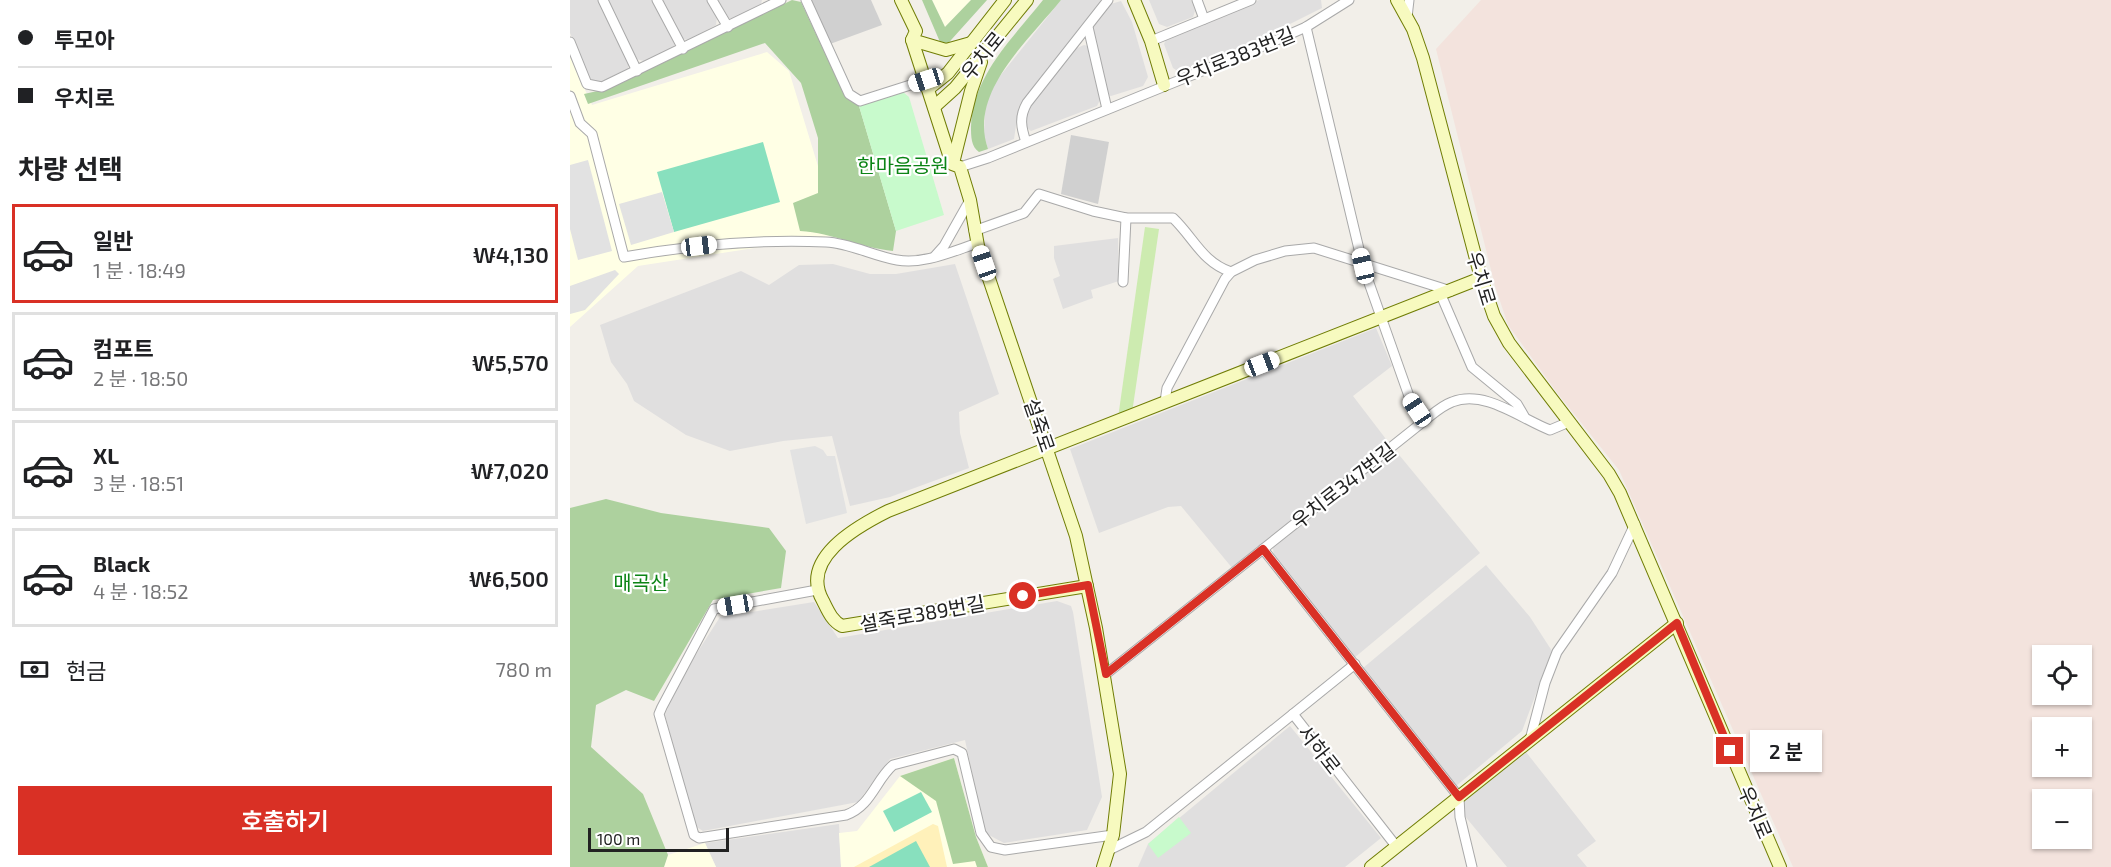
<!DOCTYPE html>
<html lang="ko">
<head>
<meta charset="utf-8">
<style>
	body { margin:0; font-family:"Exo 2","Noto Sans KR",sans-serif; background:#f2f2f2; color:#202124; height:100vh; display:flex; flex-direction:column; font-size:22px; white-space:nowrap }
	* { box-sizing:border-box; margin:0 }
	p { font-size:20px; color:#757577 }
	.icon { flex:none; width:33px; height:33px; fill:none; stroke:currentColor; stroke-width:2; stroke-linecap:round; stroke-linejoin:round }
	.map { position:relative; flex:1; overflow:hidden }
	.drawer { display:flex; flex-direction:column; background:#fff; width:570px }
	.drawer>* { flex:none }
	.hud { display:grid; align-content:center; height:132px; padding:0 18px; background:#fff }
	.fabs { position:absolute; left:1462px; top:645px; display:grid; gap:12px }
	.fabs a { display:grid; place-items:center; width:60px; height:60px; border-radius:0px; background:#fff; box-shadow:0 2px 4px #0004; font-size:30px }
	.scale { position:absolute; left:18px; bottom:15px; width:141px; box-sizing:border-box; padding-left:6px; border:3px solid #222; border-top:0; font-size:16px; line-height:21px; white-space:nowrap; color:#222; -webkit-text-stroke:4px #fff; paint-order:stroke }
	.end { position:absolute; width:27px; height:27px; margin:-14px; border:8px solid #d93025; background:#fff; box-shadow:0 0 0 3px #fff }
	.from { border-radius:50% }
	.bubble { position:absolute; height:42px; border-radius:0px; background:#fff; box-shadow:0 2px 4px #0004; font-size:20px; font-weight:600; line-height:42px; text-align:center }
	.car { position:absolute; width:18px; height:36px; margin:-18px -9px; border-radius:8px; box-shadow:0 0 4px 2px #0007; background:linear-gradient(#fff 24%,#345 0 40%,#fff 0 76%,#345 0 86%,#fff 0) }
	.hud b { display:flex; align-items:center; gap:21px; height:57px; font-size:22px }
	.hud b+b { border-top:2px solid #e0e0e0 }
	.hud i { width:15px; height:15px; background:#202124 }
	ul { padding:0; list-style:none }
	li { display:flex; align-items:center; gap:18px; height:99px; margin:0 12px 9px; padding:0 6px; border:3px solid #e0e0e0; border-radius:0px }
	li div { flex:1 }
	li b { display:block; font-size:22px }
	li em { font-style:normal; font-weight:600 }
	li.selected { border-color:#d93025 }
	li>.icon { width:54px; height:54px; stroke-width:1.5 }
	h2 { padding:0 18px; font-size:27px; line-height:72px }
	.pay { display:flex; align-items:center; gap:15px; height:66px; padding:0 18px; font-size:22px }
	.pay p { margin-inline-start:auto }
	.primary-button { display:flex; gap:12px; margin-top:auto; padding:12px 18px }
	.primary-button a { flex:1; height:69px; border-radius:0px; background:#d93025; color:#fff; font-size:24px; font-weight:600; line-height:69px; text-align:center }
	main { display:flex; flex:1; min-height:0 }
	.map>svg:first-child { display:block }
	.residential { fill:#e0dfdf }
	.education { fill:#ffffe5 }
	.religious { fill:#d0d0d0 }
	.military { fill:#f3e3dd; fill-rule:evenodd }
	.grass { fill:#cdebb0 }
	.forest { fill:#add19e }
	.sand { fill:#fff1ba }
	.park { fill:#c8facc }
	.pitch { fill:#88e0be }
	.parking { fill:#e2e2e2 }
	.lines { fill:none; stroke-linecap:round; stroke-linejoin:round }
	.street-casing { stroke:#a9a9a9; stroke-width:11 }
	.secondary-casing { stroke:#707d05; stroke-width:14 }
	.street { stroke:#fff; stroke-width:9 }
	.secondary { stroke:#f7fabf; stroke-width:12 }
	.route { stroke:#d93025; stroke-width:8 }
	.labels { text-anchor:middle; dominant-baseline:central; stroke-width:4.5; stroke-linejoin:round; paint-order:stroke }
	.street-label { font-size:20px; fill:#222; stroke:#fff }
	.park-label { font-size:20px; fill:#0c8416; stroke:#fff }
</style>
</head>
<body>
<main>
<section class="drawer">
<div class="hud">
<b><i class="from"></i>투모아</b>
<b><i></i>우치로</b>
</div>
<h2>차량 선택</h2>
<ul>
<li class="selected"><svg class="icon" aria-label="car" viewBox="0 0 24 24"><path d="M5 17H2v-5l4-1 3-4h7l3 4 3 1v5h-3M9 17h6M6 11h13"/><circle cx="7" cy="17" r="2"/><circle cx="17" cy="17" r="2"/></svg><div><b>일반</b><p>1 분 · 18:49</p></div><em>₩4,130</em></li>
<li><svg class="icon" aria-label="car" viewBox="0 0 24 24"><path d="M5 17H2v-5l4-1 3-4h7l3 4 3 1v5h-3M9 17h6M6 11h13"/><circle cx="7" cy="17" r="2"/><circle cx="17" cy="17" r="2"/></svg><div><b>컴포트</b><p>2 분 · 18:50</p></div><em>₩5,570</em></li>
<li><svg class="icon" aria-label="car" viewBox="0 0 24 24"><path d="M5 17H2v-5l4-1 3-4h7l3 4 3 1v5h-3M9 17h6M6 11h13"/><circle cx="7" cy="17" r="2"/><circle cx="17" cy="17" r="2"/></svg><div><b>XL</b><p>3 분 · 18:51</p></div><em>₩7,020</em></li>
<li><svg class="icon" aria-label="car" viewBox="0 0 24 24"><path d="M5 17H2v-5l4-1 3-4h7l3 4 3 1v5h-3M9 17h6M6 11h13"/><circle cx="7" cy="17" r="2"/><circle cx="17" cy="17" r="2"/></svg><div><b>Black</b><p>4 분 · 18:52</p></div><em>₩6,500</em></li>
</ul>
<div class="pay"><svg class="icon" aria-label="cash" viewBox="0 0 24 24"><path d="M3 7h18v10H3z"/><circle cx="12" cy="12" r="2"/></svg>현금<p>780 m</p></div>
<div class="primary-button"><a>호출하기</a></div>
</section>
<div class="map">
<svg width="1541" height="867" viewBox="0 0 1541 867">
	<rect width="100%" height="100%" fill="#f2efe9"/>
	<g class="residential">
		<polygon points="0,0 28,0 59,60 58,69 30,82 21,80 0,33"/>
		<polygon points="38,0 82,0 105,42 104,48 77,62 66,59"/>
		<polygon points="91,0 138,0 147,16 146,25 119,40 112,39"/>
		<polygon points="148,0 192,0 191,4 165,19 159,18"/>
		<polygon points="491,0 533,0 449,106 444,139 418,149 414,136 415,106 422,86"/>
		<polygon points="579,0 621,0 625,11 623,17 597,27 589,24"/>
		<polygon points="689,0 751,0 752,8 688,40 609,72 603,68 594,44 598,36"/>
		<polygon points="551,1 562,22 578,77 573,86 541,96 538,95 522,27 541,4"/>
		<polygon points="514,45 518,46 530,100 527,106 461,131 455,126 453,117 458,106 505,49"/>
		<polygon points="548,238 549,281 521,290 523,298 493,309 483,279 490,276 484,258 484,246"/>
		<polygon points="263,264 300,274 326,274 385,264 429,394 389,412 390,433 399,468 320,497 280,506 262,436 213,441 160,451 116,435 64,401 57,384 41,362 30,325 171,271 199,285 229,265"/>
		<polygon points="806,328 822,366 783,396 819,443 663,569 611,506 598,507 529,533 500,449"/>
		<polygon points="825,450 910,553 784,658 704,559 703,548"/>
		<polygon points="916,565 960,617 982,651 952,731 886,786 793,668"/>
		<polygon points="487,601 501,606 503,612 532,797 517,830 434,843 415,833 395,740 320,759 288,802 133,831 125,826 95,715 107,684 150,617 244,602 268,638"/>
		<polygon points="720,726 811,838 775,867 568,867 578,844"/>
		<polygon points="956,752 1026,841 1007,855 1017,867 937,867 894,815 893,802"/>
		<polygon points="269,824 271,867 146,867 135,843"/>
	</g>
	<g class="education">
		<polygon points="362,0 401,0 375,27"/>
		<polygon points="197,52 219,71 269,235 68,266 0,327 0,57 22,105"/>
		<polygon points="384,758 406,837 418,867 271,867 269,833 287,831 330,776"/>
		<polygon points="135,843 146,867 94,867 98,855"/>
	</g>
	<g class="religious">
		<polygon points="241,0 301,0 312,25 260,44"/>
		<polygon points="501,135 539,142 528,204 491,194"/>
	</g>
	<path class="military" d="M911,0h630v867h-318l-174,-397 -61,-76 -50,-69 -13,-39 -59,-237zM1473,656h39v38h-39zM1473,728h39v38h-39zM1473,800h39v38h-39z"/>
	<polygon class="grass" points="575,227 589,229 561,420 548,418"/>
	<g class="forest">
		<path d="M222,0l9,2 45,96 13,8 37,125 -3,20c-31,-3 -60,-18 -93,-20l-7,-28 25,-10v-55l-17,-55 -36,-40 -177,61 -4,-10 27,-6z"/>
		<polygon points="352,0 362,0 375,27 401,0 417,0 373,49"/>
		<path d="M473,0h18c-33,41 -93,93 -73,149l-9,3c-8,-5 -8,-16 -8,-25 2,-52 41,-88 72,-127z"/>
		<polygon points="36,499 91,513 199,528 216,551 211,588 143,600 84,701 56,690 26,705 21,747 73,794 98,855 94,867 0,867 0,508"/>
		<polygon points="384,758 406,837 418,867 407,867 405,861 383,864 366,801 330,776"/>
	</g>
	<polygon class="sand" points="363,824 368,826 377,867 284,867"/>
	<g class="park">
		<polygon points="333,92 339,97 374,215 326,231 289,106"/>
		<polygon points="609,817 621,833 588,858 578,844"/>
	</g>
	<g class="pitch">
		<polygon points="193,142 210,202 104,232 87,172"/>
		<polygon points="351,792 362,812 324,832 313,811"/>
		<polygon points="346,841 360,867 299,867"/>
	</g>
	<g class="parking">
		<polygon points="18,160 42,251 8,260 0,229 0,165"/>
		<polygon points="92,192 104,232 61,245 49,204"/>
		<polygon points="45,270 49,274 15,310 0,314 0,286"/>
		<polygon points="245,446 253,450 257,456 265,456 277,513 236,524 220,450"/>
	</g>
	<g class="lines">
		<g class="street-casing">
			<g id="street">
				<polyline points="33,0 67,71"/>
				<polyline points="87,0 113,49"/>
				<polyline points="142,0 158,27"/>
				<polyline points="236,0 279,94 290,101 356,80"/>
				<polyline points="627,0 634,19"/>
				<polyline points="837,17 839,0"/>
				<polyline points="518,27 537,109"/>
				<path d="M736,27l57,239 47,133 14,22c9,-7 17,-15 28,-19 33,-13 69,17 98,28l19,-8"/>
				<polyline points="581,41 681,0"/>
				<polyline points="0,42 17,84 32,87 211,0"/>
				<path d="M0,96l10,27 12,11 32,123c67,-12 134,-18 202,-15 24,1 47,14 71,18 26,5 56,-9 81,-17"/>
				<path d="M456,142c-5,-15 -7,-25 1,-39l81,-103"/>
				<polyline points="390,167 418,158 691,47 736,27 779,0"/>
				<path d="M404,231l50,-18 15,-19 54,17 33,7h47c21,20 29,44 58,54"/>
				<polyline points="365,256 374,246 400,200"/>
				<polyline points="553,282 556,218"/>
				<polyline points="871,295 902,367 947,404 954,416"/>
				<polyline points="595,402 597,388 655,279 661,272 685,260 715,251 744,248 881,291"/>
				<polyline points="693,549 889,797 890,817 902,867"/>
				<path d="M247,590l-103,19 -52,98 -3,7 35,121 5,3 147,-23c25,-9 29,-34 47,-50l61,-16 8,4 19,80 10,14 14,3 108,-15"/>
				<polyline points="785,664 723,714 826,846"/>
				<polyline points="536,674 854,421"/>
				<polyline points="960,740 975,683 987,652 1042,573 1065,524"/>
				<polyline points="539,850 576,832 723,714"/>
			</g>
		</g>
		<g class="secondary-casing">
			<g id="secondary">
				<polyline points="331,0 346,31 342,40 382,164 390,167 400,200 408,246 506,536 526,628 550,774 543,835 533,867"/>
				<polyline points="564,0 581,41 594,85"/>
				<polyline points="827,0 843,29 853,58 911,278 924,316 939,343 1039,474 1050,493 1210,867"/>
				<polyline points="342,40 376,50 401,43"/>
				<polyline points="358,89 378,73 435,0"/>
				<polyline points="364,107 385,88 457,0"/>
				<polyline points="383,163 401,91 411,62"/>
				<path d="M517,586l-245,40c-10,-5 -14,-15 -19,-25 -24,-42 33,-74 65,-90l593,-233"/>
				<polyline points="801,867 1107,623"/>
			</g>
		</g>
		<use href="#street" class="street"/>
		<use href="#secondary" class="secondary"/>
	</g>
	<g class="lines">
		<polyline class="route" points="453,596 518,585 536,674 693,549 889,797 1107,623 1160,751"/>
	</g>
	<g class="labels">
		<g class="street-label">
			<text transform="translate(412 55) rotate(-51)">우치로</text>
			<text transform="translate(665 56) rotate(-22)">우치로383번길</text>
			<text transform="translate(912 278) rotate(73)">우치로</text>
			<text transform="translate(470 425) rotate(71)">설죽로</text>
			<text transform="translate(773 485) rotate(-38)">우치로347번길</text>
			<text transform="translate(352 613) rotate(-10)">설죽로389번길</text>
			<text transform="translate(750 749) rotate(52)">서하로</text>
			<text transform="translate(1186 812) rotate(67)">우치로</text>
		</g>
		<g class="park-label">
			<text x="333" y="165">한마음공원</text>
			<text x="71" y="582">매곡산</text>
		</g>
	</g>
</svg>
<div class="fabs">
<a><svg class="icon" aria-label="locate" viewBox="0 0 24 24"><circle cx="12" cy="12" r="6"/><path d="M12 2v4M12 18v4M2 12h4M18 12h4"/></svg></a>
<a>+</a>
<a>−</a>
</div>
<div class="scale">100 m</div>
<i class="end from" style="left:453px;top:596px"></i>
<i class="end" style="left:1160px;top:751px"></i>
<div class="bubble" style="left:1180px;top:730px;width:72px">2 분</div>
<i class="car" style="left:356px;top:80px;rotate:252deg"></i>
<i class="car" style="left:129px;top:246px;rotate:83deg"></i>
<i class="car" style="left:414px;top:263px;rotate:341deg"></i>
<i class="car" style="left:793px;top:266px;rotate:347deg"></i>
<i class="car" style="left:692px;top:364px;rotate:69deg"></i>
<i class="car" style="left:847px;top:410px;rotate:326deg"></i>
<i class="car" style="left:165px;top:605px;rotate:260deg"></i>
</div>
</main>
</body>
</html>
